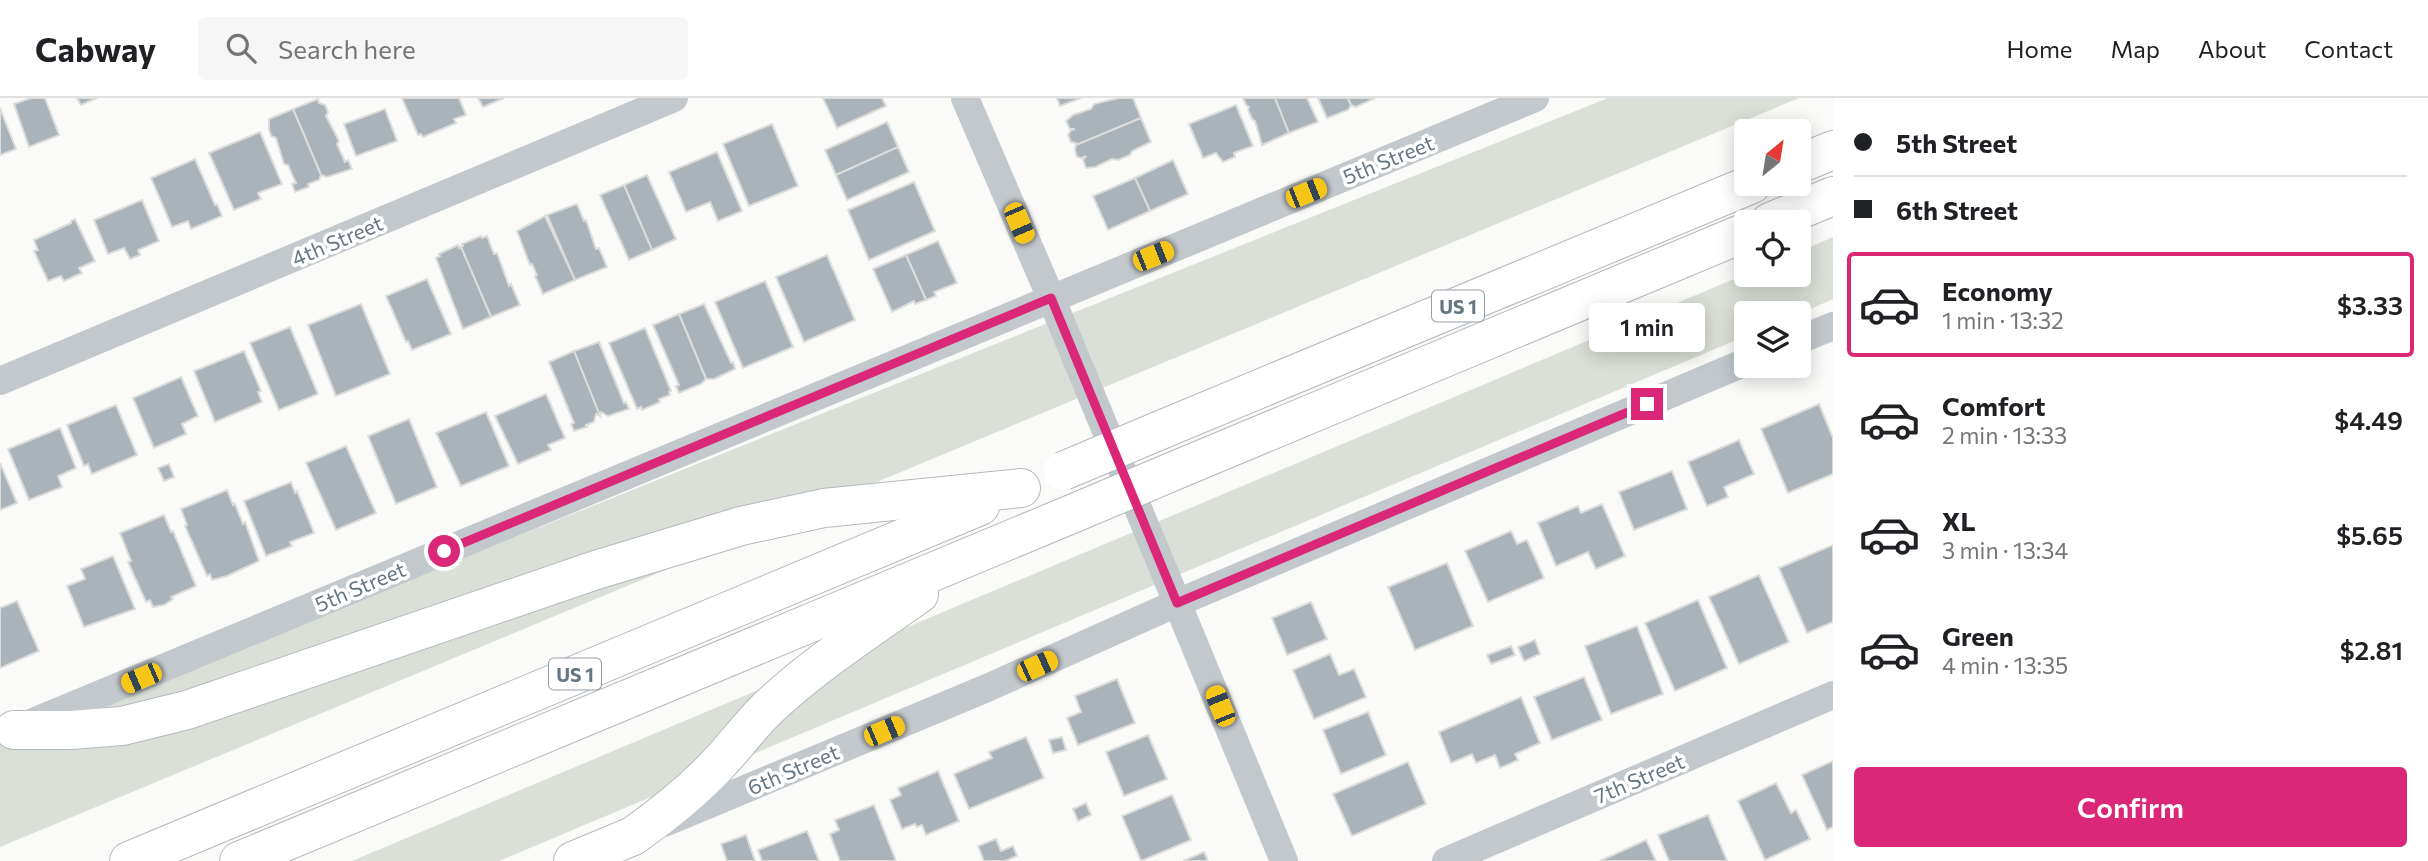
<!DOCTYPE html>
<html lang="en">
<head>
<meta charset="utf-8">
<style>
	body { margin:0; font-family:Commissioner,sans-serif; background:#f6f6f6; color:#202124; height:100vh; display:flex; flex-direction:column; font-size:26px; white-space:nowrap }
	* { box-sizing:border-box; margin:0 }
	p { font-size:23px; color:#757577 }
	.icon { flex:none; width:38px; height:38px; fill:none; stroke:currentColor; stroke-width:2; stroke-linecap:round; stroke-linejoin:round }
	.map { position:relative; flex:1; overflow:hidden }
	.panel { display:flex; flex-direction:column; background:#fff; width:595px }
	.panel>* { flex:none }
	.guide { display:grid; align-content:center; height:154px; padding:0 21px; background:#fff }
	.needle { width:46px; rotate:30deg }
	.fabs { position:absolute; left:1734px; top:21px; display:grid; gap:14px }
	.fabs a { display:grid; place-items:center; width:77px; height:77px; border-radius:7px; background:#fff; box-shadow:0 4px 18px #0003; font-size:35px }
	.end { position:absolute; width:32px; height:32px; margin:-16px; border:9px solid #db2777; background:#fff; box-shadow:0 0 0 4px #fff }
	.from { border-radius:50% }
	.bubble { position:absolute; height:49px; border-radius:7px; background:#fff; box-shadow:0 4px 18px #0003; font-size:23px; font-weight:600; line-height:49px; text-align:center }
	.car { position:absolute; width:21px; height:42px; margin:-21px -10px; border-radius:9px; box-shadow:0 0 5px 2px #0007; background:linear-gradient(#f5c518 24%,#345 0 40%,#f5c518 0 76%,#345 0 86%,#f5c518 0) }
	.guide b { display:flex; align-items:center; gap:24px; height:66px; font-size:26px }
	.guide b+b { border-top:2px solid #e0e0e0 }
	.guide i { width:18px; height:18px; background:#202124 }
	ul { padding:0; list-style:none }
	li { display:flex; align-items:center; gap:21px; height:105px; margin:0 14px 10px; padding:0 7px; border:4px solid transparent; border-radius:7px }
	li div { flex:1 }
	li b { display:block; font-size:26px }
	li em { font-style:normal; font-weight:600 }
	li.active { border-color:#db2777 }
	li>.icon { width:63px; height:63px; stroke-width:1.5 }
	.action { display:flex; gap:14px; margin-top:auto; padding:14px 21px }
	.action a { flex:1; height:80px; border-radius:7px; background:#db2777; color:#fff; font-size:28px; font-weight:600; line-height:80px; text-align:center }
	header { display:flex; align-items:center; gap:42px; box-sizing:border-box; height:98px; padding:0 35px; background:#fff; border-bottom:2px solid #e0e0e0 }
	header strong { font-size:33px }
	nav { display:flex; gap:38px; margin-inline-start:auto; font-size:24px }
	.search { width:490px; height:63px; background:#f6f6f6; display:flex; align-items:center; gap:18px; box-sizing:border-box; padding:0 24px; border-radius:7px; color:#757577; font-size:26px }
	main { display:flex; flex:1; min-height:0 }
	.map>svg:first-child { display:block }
	.green { fill:#dadfd7 }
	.building { fill:#aab3b9; stroke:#dcdcda; stroke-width:2 }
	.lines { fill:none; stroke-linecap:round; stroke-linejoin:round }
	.secondary-casing { stroke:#b3babf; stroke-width:40 }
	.highway-casing { stroke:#b4b9bd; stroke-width:40 }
	.street { stroke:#c3c8cc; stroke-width:28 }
	.secondary { stroke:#fff; stroke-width:38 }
	.highway { stroke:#fff; stroke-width:38 }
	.highway-bridge-casing { stroke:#b4b9bd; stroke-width:40; stroke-linecap:butt }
	.highway-bridge { stroke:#fff; stroke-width:38 }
	.route { stroke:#db2777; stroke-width:9 }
	.labels { text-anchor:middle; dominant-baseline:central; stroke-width:7; stroke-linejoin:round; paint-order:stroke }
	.shield { fill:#fff; stroke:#939fa8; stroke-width:2 }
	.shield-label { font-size:19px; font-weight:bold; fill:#657683 }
	.street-label { font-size:21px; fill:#657683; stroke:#fff }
</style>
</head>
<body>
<header>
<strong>Cabway</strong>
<div class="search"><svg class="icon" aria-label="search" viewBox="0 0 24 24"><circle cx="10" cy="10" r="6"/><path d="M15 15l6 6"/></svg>Search here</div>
<nav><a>Home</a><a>Map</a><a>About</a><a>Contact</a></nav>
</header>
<main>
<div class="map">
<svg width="1833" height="763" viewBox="0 0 1833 763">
	<rect width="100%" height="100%" fill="#fafaf8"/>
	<g class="green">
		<polygon points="1608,0 1799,0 0,749 0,646"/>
		<polygon points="1833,139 1833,201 1799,216 1746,215 1746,238 499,763 352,763 1746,176 1799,177 1799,154"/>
	</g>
	<g class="building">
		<polygon points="31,0 45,0 59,37 29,49 14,6"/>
		<polygon points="77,0 97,0 81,7"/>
		<polygon points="402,0 459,0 466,17 454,21 456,25 423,39 421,36 418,37"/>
		<polygon points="478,0 504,0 483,9"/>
		<polygon points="823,0 882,0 886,8 837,30"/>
		<polygon points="1057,0 1081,0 1060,8"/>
		<polygon points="1119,0 1133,0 1141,20 1079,46 1071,44 1068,37 1071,32 1075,31 1070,31 1066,23 1073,17 1091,11 1094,6"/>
		<polygon points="1243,0 1275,0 1289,35 1262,47 1255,23 1252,21 1248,12 1249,9 1246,7"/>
		<polygon points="1275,0 1307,0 1318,24 1289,35"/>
		<polygon points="1318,0 1348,0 1351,7 1348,12 1327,20"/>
		<polygon points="1348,0 1375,0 1356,9 1351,7"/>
		<polygon points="318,1 319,5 325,7 328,14 326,18 339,43 337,46 345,64 348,62 352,71 327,79 321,77 293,11"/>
		<polygon points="1236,7 1253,48 1234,55 1235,59 1223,64 1216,55 1203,60 1189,26"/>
		<polygon points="0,10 16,51 0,57"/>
		<polygon points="293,11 321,77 319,82 308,86 309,89 295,94 292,86 296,85 288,67 284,66 276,40 271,38 269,31 269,21"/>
		<polygon points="385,11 397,43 356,58 344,26"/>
		<polygon points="1141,20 1151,44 1132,53 1130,57 1118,62 1112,61 1095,69 1086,70 1083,62 1086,58 1082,60 1077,59 1075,52 1076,47"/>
		<polygon points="887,24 898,49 836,77 825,52"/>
		<polygon points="772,26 798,88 749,108 723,46"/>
		<polygon points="260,34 282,86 258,95 261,101 234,112 209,55"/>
		<polygon points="898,49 909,74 847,102 836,77"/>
		<polygon points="717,54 742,113 718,123 710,104 686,114 669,74"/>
		<polygon points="195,61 215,107 217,106 222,118 191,131 188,123 172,129 151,80"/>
		<polygon points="1173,62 1188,96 1150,113 1135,80"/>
		<polygon points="647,77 676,141 652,152 624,87"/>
		<polygon points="1135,80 1150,113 1108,132 1093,98"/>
		<polygon points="914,84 935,133 869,162 848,112"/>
		<polygon points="624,87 652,152 629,162 600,97"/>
		<polygon points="142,102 159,143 138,152 140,157 130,161 124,150 108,156 94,122"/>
		<polygon points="577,106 584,123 586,122 596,151 599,150 607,169 575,182 547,117"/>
		<polygon points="545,118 575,182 543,196 535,178 537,177 532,166 530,167 517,133"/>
		<polygon points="75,121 95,163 79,170 82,175 64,183 61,178 48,183 34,153 38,152 34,142 71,125 71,123"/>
		<polygon points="481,138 482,140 487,138 494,156 497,155 509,188 511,186 520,207 491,219 461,149 463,148 462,146"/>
		<polygon points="938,143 957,185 934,194 936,198 926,202 906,157"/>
		<polygon points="458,147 459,150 461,149 491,219 463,231 436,160 440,158 439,156"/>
		<polygon points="827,157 855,222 804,244 776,179"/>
		<polygon points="906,157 926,202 915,206 914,203 892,214 873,171"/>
		<polygon points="427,181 451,236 412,252 408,243 406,244 386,198"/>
		<polygon points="765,183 793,249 743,270 715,204"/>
		<polygon points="361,206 390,276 336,298 308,227"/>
		<polygon points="704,206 731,265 733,264 735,271 714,281 706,281 679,216"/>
		<polygon points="679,216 706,281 701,286 679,295 676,288 679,287 653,227"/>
		<polygon points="290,229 318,296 279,312 250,245"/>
		<polygon points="645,230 671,293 669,294 670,297 659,301 660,304 642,312 641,309 637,311 609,245"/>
		<polygon points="599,244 624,305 626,304 629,311 608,318 601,314 600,318 574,253"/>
		<polygon points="244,253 261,293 258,294 262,304 215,324 194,273"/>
		<polygon points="574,253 600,318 596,316 594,324 586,327 587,329 574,333 571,326 574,325 549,264"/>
		<polygon points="181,279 198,318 182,326 186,336 154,350 133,300"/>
		<polygon points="546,296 565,340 548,347 551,352 518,366 495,318"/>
		<polygon points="1819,306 1833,340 1833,376 1788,395 1761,331"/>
		<polygon points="116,307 137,357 92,376 88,366 84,368 67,327"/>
		<polygon points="486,314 509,368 461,388 436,335"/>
		<polygon points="409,321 437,389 396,406 368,338"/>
		<polygon points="60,330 76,370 58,378 62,389 29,402 8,351"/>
		<polygon points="1739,342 1754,376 1724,389 1728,399 1707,408 1688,364"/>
		<polygon points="346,348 376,415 336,432 306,365"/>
		<polygon points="0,365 17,405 0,412"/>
		<polygon points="169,366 174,379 164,383 158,370"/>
		<polygon points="1672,373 1687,411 1634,432 1619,394"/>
		<polygon points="291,384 295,395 297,393 314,435 290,444 292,448 266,458 244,403"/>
		<polygon points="227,392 233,407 235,406 243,426 245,424 259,463 227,478 212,482 210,476 207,478 185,428 187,427 181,411"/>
		<polygon points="1602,406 1625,458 1596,471 1588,454 1556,468 1538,425 1578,408 1581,415"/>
		<polygon points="164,417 171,434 173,433 196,488 171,499 173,501 164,507 153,509 150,502 146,504 128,464 131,463 120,435"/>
		<polygon points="1511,433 1517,446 1527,442 1544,480 1488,504 1465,453"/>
		<polygon points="1833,447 1833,524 1807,535 1779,470"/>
		<polygon points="113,458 135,511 84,529 67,488 85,481 81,471"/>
		<polygon points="1447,465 1473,528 1415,552 1388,489"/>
		<polygon points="1759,477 1789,544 1739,566 1709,499"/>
		<polygon points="1698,502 1727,570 1675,593 1645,525"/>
		<polygon points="17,503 39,553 0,570 0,510"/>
		<polygon points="1311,504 1327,541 1287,557 1272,520"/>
		<polygon points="1637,528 1663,596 1611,616 1585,548"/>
		<polygon points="1535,542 1540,556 1524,563 1518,549"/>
		<polygon points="1511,548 1515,557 1491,566 1487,557"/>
		<polygon points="1330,556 1339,577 1354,571 1366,599 1314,621 1293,572"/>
		<polygon points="1584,579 1602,622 1552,642 1534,599"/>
		<polygon points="1117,581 1135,625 1078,647 1067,620 1081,614 1075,598"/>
		<polygon points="1521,599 1540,645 1515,656 1518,662 1500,670 1495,657 1476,665 1472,656 1451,665 1439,634"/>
		<polygon points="1368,614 1386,657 1341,676 1323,632"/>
		<polygon points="1148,637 1167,681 1124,698 1106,654"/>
		<polygon points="1026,639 1044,680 969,711 954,676 992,660 989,654"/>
		<polygon points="1062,639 1066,652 1053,655 1049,642"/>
		<polygon points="1833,663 1833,729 1827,732 1802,677"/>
		<polygon points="1408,664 1426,706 1352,738 1333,696"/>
		<polygon points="938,673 959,723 926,737 922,727 917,729 915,726 902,731 890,702 901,697 898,690"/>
		<polygon points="1776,685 1791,715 1796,712 1810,741 1765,762 1738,703"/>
		<polygon points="1172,697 1191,742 1141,763 1122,718"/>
		<polygon points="1086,705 1091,717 1078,723 1073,711"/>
		<polygon points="874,707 896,763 840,763 830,736 839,732 835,722"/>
		<polygon points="1708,717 1727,763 1669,763 1658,737"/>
		<polygon points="807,733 819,763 762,763 758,752"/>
		<polygon points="746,737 755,763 727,763 721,746"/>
		<polygon points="996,741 1001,753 1013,748 1017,758 1005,763 984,763 978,748"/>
		<polygon points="1646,742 1656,763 1600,763"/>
		<polygon points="1204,754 1208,763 1183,763"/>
	</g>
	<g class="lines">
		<g class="secondary-casing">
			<polyline id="secondary" points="573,763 633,738"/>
		</g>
		<g class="highway-casing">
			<g id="highway">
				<polyline points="1799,66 1833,52"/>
				<polyline points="1770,124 1833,98"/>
				<polyline points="1163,331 1752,86"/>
				<polyline points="1181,370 1746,134"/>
				<polyline points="14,632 71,632 122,628 187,612 596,472 741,428 824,410 1021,390"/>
				<path d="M633,738c31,-22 60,-45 86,-73 17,-18 32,-39 50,-56 46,-43 99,-77 150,-113"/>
				<polyline points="129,763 980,408"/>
				<polyline points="239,763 1079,413"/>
			</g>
		</g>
		<g class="street">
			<polyline points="965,0 1051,200 1284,763"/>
			<polyline points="1799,242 1833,228"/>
			<polyline points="0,283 674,0"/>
			<polyline points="26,627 1535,0"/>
			<polyline points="664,725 987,590 1177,505 1746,264"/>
			<polyline points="1446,763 1833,597"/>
		</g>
		<use href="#secondary" class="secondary"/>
		<use href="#highway" class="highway"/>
		<g class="highway-bridge-casing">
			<g id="highway-bridge">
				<polyline points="1063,373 1163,331"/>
				<polyline points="1079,413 1181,370"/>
			</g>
		</g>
		<use href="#highway-bridge" class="highway-bridge"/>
	</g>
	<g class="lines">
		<polyline class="route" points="444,453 1051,200 1177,505 1647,306"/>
	</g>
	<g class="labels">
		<g class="shield">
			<rect x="1432" y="192.5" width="52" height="31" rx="5"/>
			<rect x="549" y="560.5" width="52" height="31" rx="5"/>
		</g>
		<g class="shield-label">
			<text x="1458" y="208">US 1</text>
			<text x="575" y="576">US 1</text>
		</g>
		<g class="street-label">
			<text transform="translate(1388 61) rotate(-22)">5th Street</text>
			<text transform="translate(337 142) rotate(-23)">4th Street</text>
			<text transform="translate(360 488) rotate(-23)">5th Street</text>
			<text transform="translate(793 671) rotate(-23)">6th Street</text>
			<text transform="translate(1639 680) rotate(-23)">7th Street</text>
		</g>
	</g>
</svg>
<div class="fabs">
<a><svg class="needle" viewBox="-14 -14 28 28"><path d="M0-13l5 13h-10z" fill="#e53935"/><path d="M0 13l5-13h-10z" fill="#757577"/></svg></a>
<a><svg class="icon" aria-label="locate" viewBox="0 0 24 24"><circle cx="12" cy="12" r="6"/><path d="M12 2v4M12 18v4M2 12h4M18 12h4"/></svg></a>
<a><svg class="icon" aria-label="layers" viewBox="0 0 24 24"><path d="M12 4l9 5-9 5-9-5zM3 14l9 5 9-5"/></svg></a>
</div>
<i class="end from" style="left:444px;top:453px"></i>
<i class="end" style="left:1647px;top:306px"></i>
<div class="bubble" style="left:1589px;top:205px;width:116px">1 min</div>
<i class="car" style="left:1306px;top:95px;rotate:68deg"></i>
<i class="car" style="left:1019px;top:125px;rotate:157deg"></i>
<i class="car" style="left:1153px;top:158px;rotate:68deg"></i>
<i class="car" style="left:1037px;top:568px;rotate:66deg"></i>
<i class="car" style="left:141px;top:580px;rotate:247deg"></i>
<i class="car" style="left:1220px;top:608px;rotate:338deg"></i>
<i class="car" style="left:884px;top:633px;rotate:67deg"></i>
</div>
<section class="panel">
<div class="guide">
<b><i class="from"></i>5th Street</b>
<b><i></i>6th Street</b>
</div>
<ul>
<li class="active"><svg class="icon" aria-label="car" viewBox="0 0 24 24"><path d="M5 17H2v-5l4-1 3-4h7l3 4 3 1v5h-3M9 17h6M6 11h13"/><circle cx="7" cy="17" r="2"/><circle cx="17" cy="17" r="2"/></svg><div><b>Economy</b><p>1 min · 13:32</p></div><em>$3.33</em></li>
<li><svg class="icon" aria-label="car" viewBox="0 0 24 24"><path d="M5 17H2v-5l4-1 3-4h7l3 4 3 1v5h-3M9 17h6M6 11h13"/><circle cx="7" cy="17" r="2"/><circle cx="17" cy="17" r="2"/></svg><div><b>Comfort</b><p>2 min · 13:33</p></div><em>$4.49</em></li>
<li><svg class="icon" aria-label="car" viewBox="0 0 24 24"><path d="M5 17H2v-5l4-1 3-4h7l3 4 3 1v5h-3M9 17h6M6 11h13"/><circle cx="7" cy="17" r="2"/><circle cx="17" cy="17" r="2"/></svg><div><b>XL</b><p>3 min · 13:34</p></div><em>$5.65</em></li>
<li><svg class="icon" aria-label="car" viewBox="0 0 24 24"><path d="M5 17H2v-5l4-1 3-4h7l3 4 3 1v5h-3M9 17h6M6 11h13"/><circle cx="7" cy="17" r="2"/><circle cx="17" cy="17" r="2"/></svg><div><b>Green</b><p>4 min · 13:35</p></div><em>$2.81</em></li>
</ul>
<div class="action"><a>Confirm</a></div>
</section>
</main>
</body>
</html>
